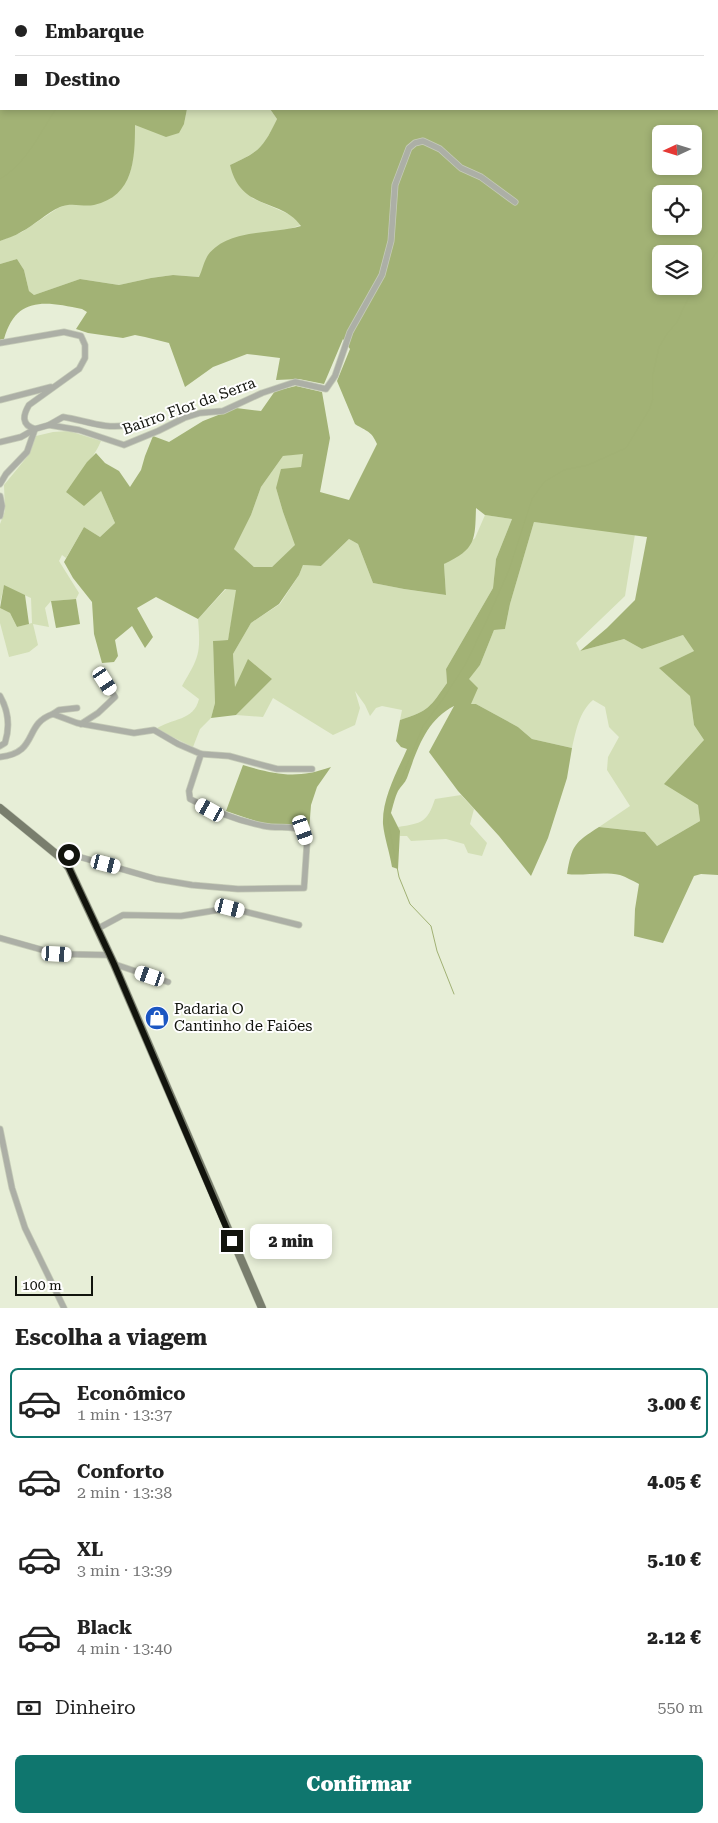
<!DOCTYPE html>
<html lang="pt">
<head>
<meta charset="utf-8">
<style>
	body { margin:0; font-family:"Roboto Serif",serif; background:#f6f6f6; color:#222; height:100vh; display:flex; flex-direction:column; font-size:19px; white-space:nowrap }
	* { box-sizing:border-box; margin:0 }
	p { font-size:16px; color:#767676 }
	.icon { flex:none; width:28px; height:28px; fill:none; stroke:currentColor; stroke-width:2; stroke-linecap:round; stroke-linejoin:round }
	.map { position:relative; height:1308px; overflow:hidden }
	.sheet { display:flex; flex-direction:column; background:#fff; flex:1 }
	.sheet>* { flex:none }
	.banner { position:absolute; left:0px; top:0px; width:719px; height:110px; box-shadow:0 2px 8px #0003; display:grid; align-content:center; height:110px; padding:0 15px; background:#fff }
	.needle { width:32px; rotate:266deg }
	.controls { position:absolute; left:652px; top:125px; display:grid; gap:10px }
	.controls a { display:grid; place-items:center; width:50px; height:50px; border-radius:8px; background:#fff; box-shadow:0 2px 8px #0003; font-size:25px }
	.scale { position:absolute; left:15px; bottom:12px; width:78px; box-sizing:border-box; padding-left:5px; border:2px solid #12140d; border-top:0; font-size:14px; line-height:18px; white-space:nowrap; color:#12140d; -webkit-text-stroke:4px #fff; paint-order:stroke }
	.end { position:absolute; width:22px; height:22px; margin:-11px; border:6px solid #12140d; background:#fff; box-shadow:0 0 0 2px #fff }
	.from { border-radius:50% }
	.bubble { position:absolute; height:35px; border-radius:8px; background:#fff; box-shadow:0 2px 8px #0003; font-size:16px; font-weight:800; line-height:35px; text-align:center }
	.car { position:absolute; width:15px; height:30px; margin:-15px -8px; border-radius:6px; box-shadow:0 0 4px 1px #0007; background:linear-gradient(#fff 24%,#345 0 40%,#fff 0 76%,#345 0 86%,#fff 0) }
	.banner b { display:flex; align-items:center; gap:18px; height:48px; font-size:19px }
	.banner b+b { border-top:1px solid #e0e0e0 }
	.banner i { width:12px; height:12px; background:#222 }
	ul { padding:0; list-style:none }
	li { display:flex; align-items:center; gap:15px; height:70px; margin:0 10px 8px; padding:0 5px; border:2px solid transparent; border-radius:8px }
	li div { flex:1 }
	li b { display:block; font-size:19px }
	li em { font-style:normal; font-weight:800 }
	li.selected { border-color:#0f766e }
	li>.icon { width:45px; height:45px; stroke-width:1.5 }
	h2 { padding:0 15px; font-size:22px; line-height:60px }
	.pay { display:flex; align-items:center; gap:12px; height:55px; padding:0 15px; font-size:19px }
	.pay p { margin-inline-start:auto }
	.primary-button { display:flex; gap:10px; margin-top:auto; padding:10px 15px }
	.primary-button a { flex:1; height:58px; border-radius:8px; background:#0f766e; color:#fff; font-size:20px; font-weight:800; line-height:58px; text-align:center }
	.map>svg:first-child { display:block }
	.green { fill:#d3dfb6 }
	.forest { fill:#a2b275; fill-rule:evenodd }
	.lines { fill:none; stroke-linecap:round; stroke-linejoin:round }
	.stream { stroke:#a1b174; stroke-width:1 }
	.minor-casing { stroke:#c5cbb7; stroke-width:7 }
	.major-casing { stroke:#c5cbb7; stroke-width:9 }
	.minor { stroke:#acafa6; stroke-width:5.5 }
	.major { stroke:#797e6d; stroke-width:8 }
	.route { stroke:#12140d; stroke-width:6 }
	.labels { text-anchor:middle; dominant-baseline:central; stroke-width:4; stroke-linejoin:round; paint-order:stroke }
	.street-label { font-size:15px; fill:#12140d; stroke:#fff }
	.poi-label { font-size:15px; fill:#12140d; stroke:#fff; text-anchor:start }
</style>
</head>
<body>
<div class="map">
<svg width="718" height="1308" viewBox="0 0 718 1308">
	<rect width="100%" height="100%" fill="#e7eed7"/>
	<g class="green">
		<path d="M187,109h83l7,10c-14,29 -17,32 -47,46l22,33 41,18 8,9 -94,32 -7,20 -27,-2 -22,3 -32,7 -39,-6 -46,16 -5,-4 -5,-21 -7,-11 -17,5v-23l22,-9 36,-24 11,-4 24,1 36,-29 4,-15 2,-37h49z"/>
		<path d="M69,431l32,10c-7,17 -24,35 -35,51l35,-1 14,32 -15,14 -16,-10 -18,31 -4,-3 -3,6 20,32 -3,6 -25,2 -6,7 4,19 -16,-3 5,21 -9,7 -20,5 -9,-34v-15l10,5 7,14 15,-4 -1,-25 -27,-12 -4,17v-79l5,-13 -1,-26 23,-28 9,-21 17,-4z"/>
		<polygon points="304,453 301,467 276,488 283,512 296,545 272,567 254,567 234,549 251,515 261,487 283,456"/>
		<path d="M485,515l27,4 -16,40 -3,29 -47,81 1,14c-17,24 -18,28 -47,37l2,-10 -20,-4 -6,2 -6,8 -5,-11 -10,-14 5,17 -5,17 -22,10 -60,-37 -10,19 -27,-2 36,-36 -37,9 -2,-34 18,-31 29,-19 19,-29 4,-10 18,1 28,-27 9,5 15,39 31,6 42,6 -2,-31 31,-26z"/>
		<path d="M534,522l101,12 -10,62 -49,47 4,8 44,-12 18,10 41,-14 11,16 -34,17 30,28 4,29 10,15 -6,65 2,16 -43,25 -12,-14 -46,-5 31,-21 -23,-36 1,-13 11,-20 -10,-10 -4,-20 -12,-7c-14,12 -17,31 -21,48l-40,-9 -14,-12 -42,-23h-6l-2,-25 12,-14 14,-35 11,-1 5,-25z"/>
		<path d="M226,589l11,1 -9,50 -15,1 2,62 -4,15 -11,11 -7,18 -37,-18c16,-11 38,-8 43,-30l-17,-13c17,-29 19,-32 16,-67z"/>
		<path d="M461,795l13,14 -4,15 17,19 -5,13 -14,-3 -4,-9 -18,-5 -35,2 -4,-5h-7l-2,-9c24,-4 29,-4 37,-28z"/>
	</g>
	<g class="forest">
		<path d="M0,0h718v875l-17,-1 -7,2 -31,67 -29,-7 1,-27 4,-25c-6,-3 -13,-7 -19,-9 -18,-4 -36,1 -53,-1 5,-29 7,-31 32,-47l46,5 12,14 43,-25 -2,-16 -34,-21 40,-44 -10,-15 -4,-29 -31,-28 35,-17 -11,-16 -41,14 -18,-10 -44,12 27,-23 28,-28 12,-63 -113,-15 -24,82 -5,25 -11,1 -14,35 -11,14 9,9 -7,16h5l42,23 14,12 40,9 -5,30 -19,60 -17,38 -32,-40 -41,-45 -29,-39 25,-46c-28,14 -37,44 -47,72 -2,5 -6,8 -9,13 -3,6 -5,15 -7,22l9,18 -2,38 -6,-2c-2,-13 -8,-31 -9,-43 -1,-26 14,-52 24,-75l-6,-2 -5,-6 4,-21c29,-9 30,-13 47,-37l-1,-14 47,-81 3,-29 16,-40 -27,-4 -9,-7c-1,32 0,41 -32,56l2,31 -42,-6 -31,-6 -15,-39 -9,-5 -28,27 -18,-1 -4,10 -20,29 -28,19 -18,31 2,33 13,-28 24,20 -36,36 -25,3 4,-15 -2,-62 15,-1 8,-50 -11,-1 -27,30 -42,-22 -19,11 16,29 -8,11 -13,-22 -17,14 3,16 -4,6 -12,1 -8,-29 -2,-32 -19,-24 -9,-16 20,-35 16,10 15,-14 -14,-32 -17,15 -18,-14 21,-30 9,-9 9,10 14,8 11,16 11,-17 4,-14 8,-20 16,6 34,-21 33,-13 25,3 14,-20 21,-5 26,6 8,46 -10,54 29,8 28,-56c-6,-14 -10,-12 -22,-20l-18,-43 13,-32 -7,-10 -19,45 -25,-5 -23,1 4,-22 -33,-4 -34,13 -28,20 -16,-44 -24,-6 -10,-2 -12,3 -35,-5 -12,-4 11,-17 -5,-3c-37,-8 -66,-13 -78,30l-4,1v-76l17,-5 7,11 5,21 5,4 46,-16 39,6 32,-7 22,-3 26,2c3,-6 5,-16 9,-22 21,-27 63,-20 93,-29 -20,-29 -60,-14 -71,-61 29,-13 33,-17 47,-46l-7,-10h448v-108h-717v108h186l-3,15 -5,9 -13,4 -31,-12c0,34 -1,71 -41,80 -12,2 -22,-3 -34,2 -14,6 -25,18 -39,25 -6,4 -14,6 -21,9zM661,134h33v32h-33zM661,194h33v32h-33zM661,254h33v32h-33zM303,454l-2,13 -20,2 -5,19 7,24 12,33 -23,22h-18l-20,-18 17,-34 10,-28 22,-31z"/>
		<polygon points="4,585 25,595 29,624 17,627 10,613 0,608"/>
		<polygon points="76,599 80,624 56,628 51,601"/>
		<path d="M243,765c34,10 54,14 88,2l-14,20 -6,18 -2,26 -8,-6 -37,-1 -38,-13z"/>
	</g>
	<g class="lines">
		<g class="stream">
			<polyline points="146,1 146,0"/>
			<path d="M0,179c27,-16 39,-45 56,-70"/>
			<polyline points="694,286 718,250"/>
			<polyline points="454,994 437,951 431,926 410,904 399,877 388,821 391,804 423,726 443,699 465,665 486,622 509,570 532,499 544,482 564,470 588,465 626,448 649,410 653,399 653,374 659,347 667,334 677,322 694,286"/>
		</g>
		<g class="minor-casing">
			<g id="minor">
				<path d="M0,343l64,-11 17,4 4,9v13l-6,11 -50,36c-6,10 -8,20 6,24"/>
				<polyline points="0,400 51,387"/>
				<path d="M49,425l14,-8c21,3 43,13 64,8"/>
				<polyline points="0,442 21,437 35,429 49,425 79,430 124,445 158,431 184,418 200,413 223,411 262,393 295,382 326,389 335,376 350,332 382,275 391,241 395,185 409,148 415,143 423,141 440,149 461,168 481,177 515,202"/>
				<polyline points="0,484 6,474 27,452 35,429"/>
				<polyline points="0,496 2,506 0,516"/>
				<path d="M0,696c8,14 10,31 5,47l-5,3"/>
				<polyline points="53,714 59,710 77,708"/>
				<polyline points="81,724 98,713 115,697 105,681"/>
				<polyline points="201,754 229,756 277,769 312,769"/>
				<path d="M0,757c39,-4 23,-33 53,-43l24,9 57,10 20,-3 24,14 23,10 -12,37 1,8c23,12 49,22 74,27 14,3 25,-1 39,4l4,13 -3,45 -66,1 -46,-4 -36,-6 -76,-22 -11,-2 -8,3"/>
				<polyline points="97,929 123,915 181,916 230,908 299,925"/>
				<polyline points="0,938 57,954 109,955"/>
				<polyline points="114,964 168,982"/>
				<polyline points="0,1129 12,1188 25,1228 64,1308"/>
			</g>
		</g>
		<g class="major-casing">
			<polyline id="major" points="0,808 61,858 69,868 114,964 262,1308"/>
		</g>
		<use href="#minor" class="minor"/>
		<use href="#major" class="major"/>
	</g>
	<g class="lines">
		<polyline class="route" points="69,855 61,858 69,868 114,964 232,1241"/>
	</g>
	<defs>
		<g id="shop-disc" transform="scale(1.25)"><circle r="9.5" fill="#1b56c2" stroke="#fff"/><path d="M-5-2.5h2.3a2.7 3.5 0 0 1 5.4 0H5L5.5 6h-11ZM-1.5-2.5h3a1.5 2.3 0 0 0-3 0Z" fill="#fff"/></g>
	</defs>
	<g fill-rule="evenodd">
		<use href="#shop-disc" x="157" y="1018"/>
	</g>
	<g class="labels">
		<g class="street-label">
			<text transform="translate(189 406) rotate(-20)">Bairro Flor da Serra</text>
		</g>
		<g class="poi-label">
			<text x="174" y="1009">Padaria O<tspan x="174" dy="17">Cantinho de Faiões</tspan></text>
		</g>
	</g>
</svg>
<div class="controls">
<a><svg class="needle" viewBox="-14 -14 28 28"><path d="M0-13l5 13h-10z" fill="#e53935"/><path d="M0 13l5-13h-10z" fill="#767676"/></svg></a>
<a><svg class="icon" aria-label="locate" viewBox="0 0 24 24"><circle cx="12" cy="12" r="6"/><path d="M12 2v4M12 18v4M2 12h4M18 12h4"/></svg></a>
<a><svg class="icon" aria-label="layers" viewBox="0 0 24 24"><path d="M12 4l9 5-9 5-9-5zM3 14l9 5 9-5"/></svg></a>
</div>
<div class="scale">100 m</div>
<i class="end from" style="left:69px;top:855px"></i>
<i class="end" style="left:232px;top:1241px"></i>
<div class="bubble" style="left:250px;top:1224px;width:82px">2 min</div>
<i class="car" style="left:105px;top:681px;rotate:147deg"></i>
<i class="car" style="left:210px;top:810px;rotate:299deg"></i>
<i class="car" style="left:303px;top:830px;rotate:161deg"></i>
<i class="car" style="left:106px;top:864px;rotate:104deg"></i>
<i class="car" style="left:230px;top:908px;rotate:104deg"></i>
<i class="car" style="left:57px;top:954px;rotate:93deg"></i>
<i class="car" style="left:150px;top:976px;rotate:289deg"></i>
<div class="banner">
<b><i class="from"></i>Embarque</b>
<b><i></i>Destino</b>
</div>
</div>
<section class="sheet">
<h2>Escolha a viagem</h2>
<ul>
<li class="selected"><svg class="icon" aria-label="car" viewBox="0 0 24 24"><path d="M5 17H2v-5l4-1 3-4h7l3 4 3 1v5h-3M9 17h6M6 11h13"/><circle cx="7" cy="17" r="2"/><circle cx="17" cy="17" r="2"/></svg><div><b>Econômico</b><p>1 min · 13:37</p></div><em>3.00 €</em></li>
<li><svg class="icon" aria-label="car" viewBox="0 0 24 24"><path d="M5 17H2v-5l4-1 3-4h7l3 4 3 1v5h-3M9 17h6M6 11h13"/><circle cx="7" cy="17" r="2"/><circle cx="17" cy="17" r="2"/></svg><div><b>Conforto</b><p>2 min · 13:38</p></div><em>4.05 €</em></li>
<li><svg class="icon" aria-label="car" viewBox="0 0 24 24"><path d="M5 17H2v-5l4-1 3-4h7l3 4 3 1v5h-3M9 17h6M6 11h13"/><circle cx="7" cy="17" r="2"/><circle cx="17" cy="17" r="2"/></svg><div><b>XL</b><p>3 min · 13:39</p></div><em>5.10 €</em></li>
<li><svg class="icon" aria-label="car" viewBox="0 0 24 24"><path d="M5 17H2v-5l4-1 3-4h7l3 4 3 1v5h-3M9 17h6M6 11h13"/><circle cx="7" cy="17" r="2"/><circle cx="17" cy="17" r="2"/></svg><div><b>Black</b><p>4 min · 13:40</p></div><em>2.12 €</em></li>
</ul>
<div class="pay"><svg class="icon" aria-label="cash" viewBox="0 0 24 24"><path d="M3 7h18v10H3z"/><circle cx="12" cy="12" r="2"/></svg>Dinheiro<p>550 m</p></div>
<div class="primary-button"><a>Confirmar</a></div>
</section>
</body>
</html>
